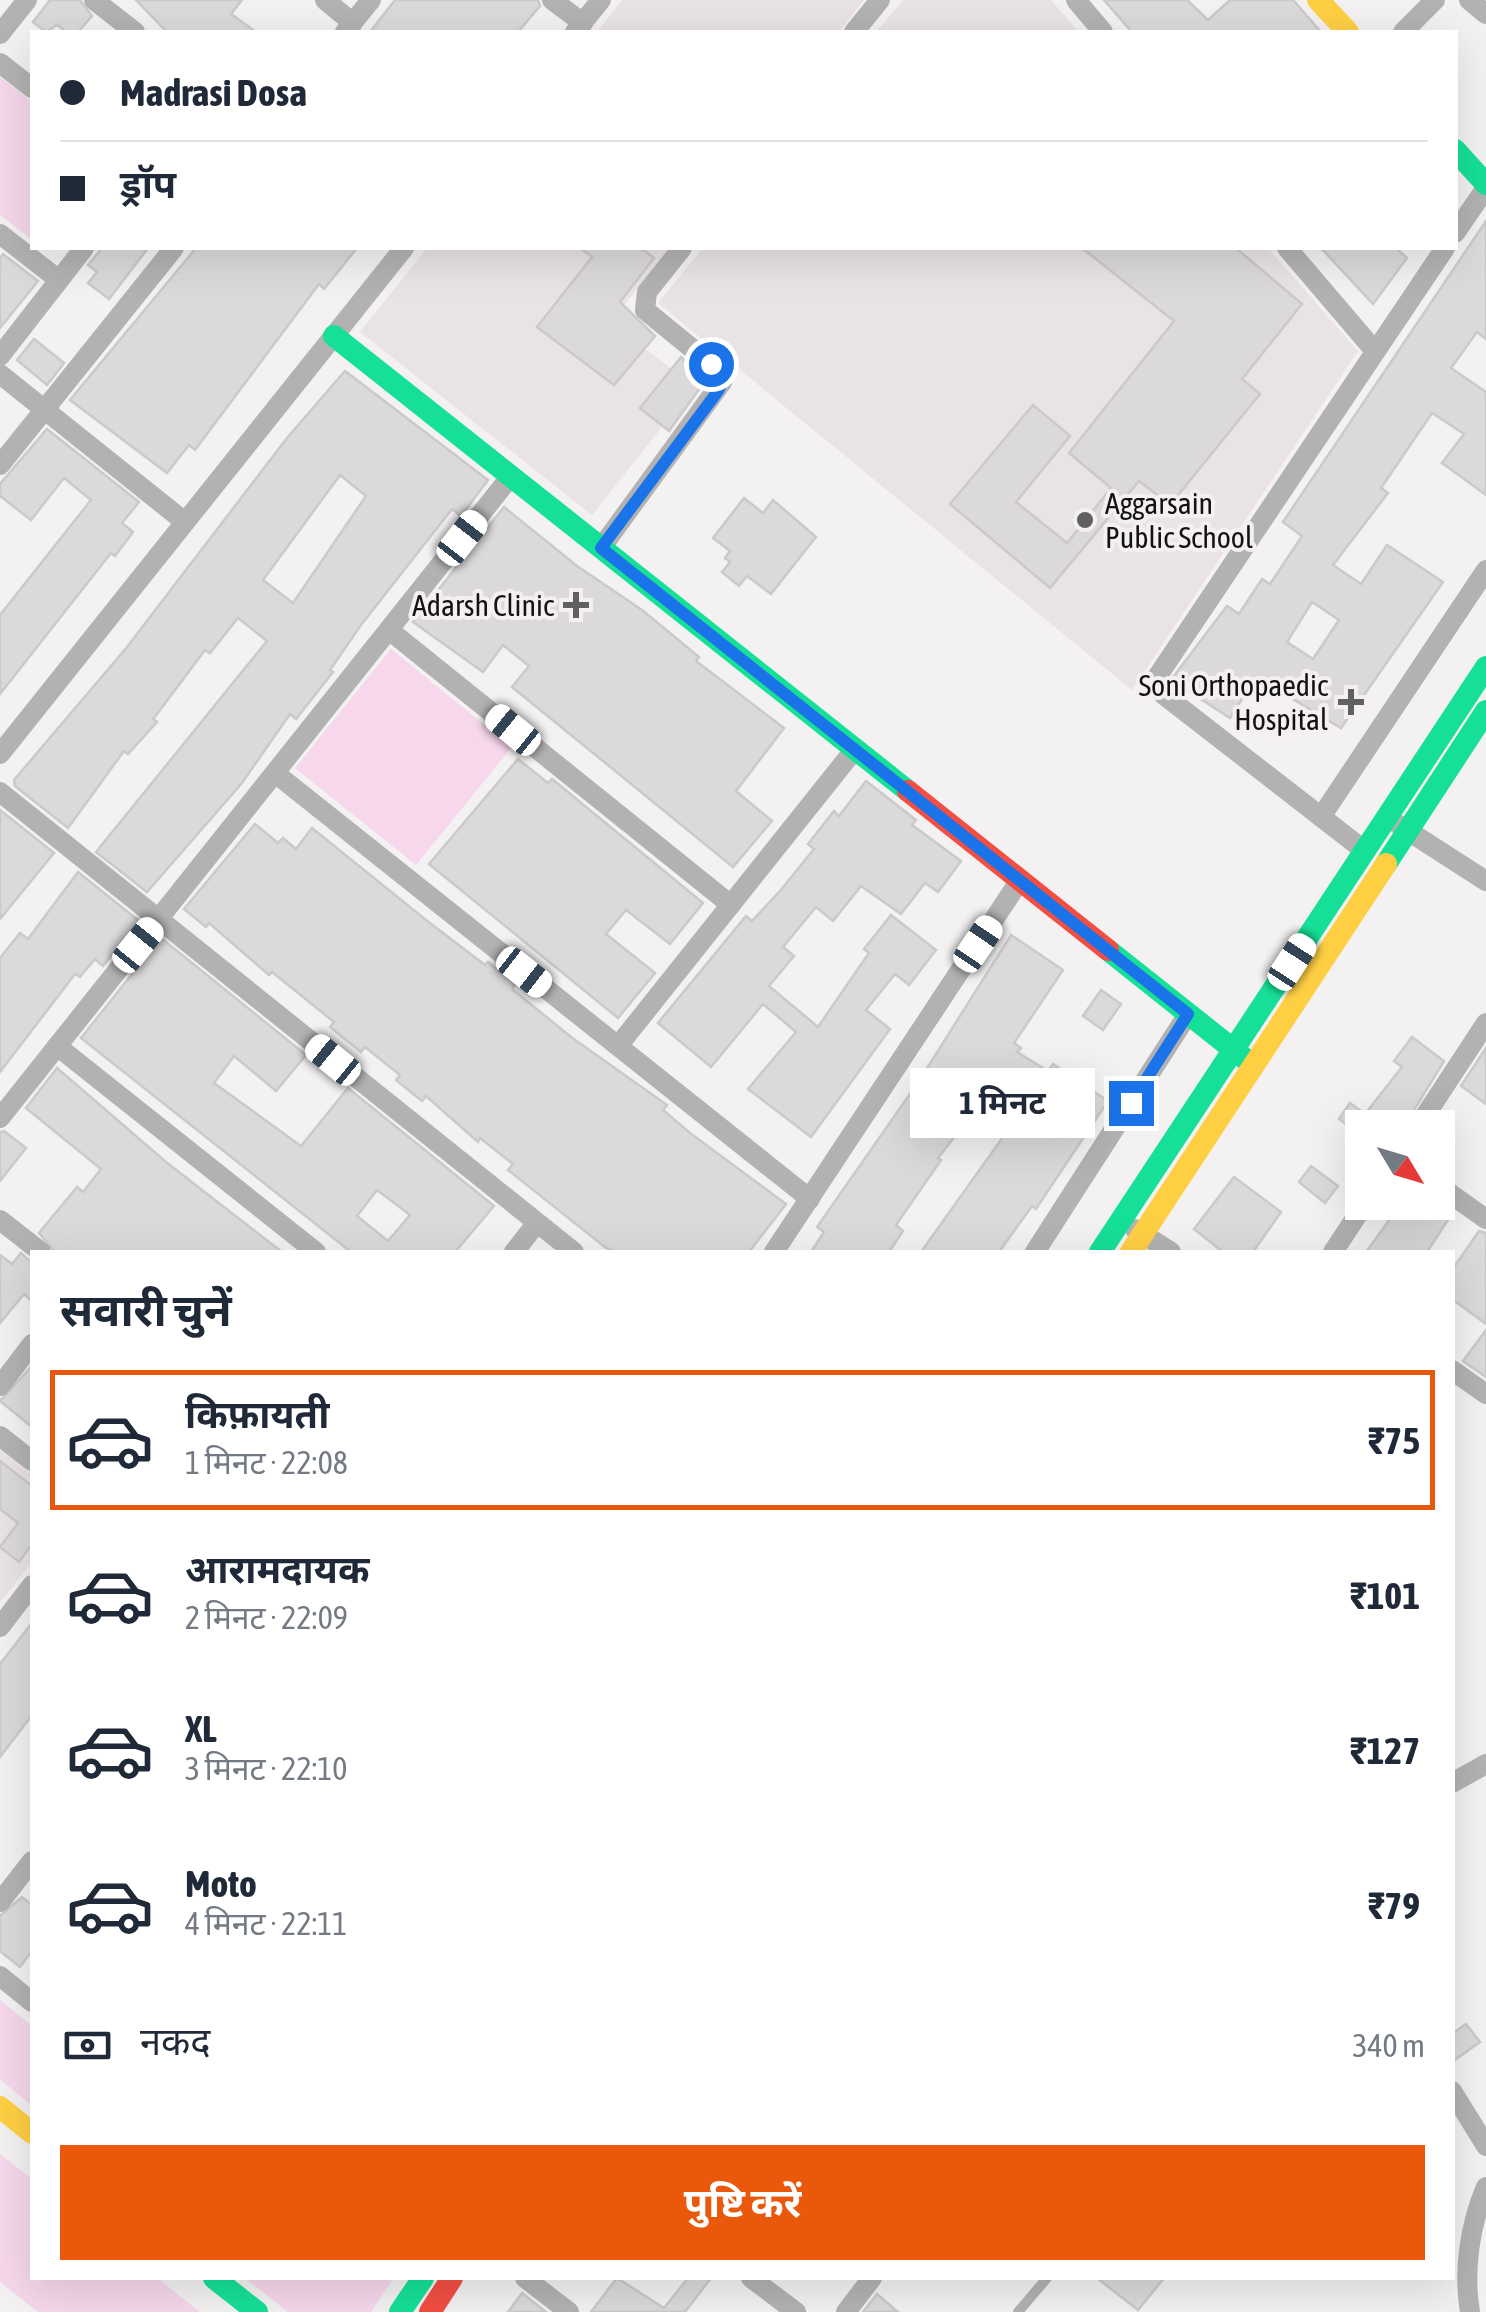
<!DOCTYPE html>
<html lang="hi">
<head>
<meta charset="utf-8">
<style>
	body { margin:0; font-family:"Asap Condensed","Noto Sans Devanagari",sans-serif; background:#f2f2f3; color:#1f2937; height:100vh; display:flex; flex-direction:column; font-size:38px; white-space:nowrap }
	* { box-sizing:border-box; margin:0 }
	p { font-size:32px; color:#747a83 }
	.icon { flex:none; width:55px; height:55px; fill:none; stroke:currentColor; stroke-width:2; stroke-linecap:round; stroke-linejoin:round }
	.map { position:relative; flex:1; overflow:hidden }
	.sheet { position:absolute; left:30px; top:1250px; width:1425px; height:1030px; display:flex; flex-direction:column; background:#fff; border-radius:0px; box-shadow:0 10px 40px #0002 }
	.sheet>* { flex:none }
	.guide { position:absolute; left:30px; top:30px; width:1428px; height:220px; border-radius:0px; box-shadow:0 10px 40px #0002; display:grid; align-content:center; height:220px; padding:0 30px; background:#fff }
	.needle { width:65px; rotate:128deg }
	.tools { position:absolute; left:1345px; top:1110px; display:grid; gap:20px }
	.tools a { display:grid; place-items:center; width:110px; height:110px; border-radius:0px; background:#fff; box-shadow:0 10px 40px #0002; font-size:50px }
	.end { position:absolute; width:45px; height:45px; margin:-22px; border:12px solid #1a73e8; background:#fff; box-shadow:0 0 0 5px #fff }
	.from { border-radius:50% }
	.bubble { position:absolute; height:70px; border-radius:0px; background:#fff; box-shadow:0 10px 40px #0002; font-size:32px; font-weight:700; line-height:70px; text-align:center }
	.car { position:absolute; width:30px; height:60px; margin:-30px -15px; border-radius:12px; box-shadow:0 0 8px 2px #0007; background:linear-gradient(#fff 24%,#345 0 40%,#fff 0 76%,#345 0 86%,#fff 0) }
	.guide b { display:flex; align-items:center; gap:35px; height:95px; font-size:38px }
	.guide b+b { border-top:2px solid #e0e1e3 }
	.guide i { width:25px; height:25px; background:#1f2937 }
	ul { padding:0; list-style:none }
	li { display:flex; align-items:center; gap:30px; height:140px; margin:0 20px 15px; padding:0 10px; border:5px solid transparent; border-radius:0px }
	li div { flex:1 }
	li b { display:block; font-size:38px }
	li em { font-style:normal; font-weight:700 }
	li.active { border-color:#ea580c }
	li>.icon { width:90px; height:90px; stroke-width:1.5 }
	h2 { padding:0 30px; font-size:45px; line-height:120px }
	.pay { display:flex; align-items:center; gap:25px; height:110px; padding:0 30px; font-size:38px }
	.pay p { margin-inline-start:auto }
	.cta { display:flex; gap:20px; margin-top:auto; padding:20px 30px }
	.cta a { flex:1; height:115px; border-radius:0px; background:#ea580c; color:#fff; font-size:40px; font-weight:700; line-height:115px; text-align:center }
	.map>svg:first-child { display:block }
	.built { fill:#e9e2e6 }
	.green { fill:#f6d7ec }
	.building { fill:#dbd9da; stroke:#cbc9ca; stroke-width:2.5; fill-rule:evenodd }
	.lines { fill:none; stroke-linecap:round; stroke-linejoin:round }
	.lane { stroke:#b2b2b2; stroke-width:10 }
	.street { stroke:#b2b2b2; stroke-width:20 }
	.fast { stroke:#16e098; stroke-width:22 }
	.slow { stroke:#ffcf43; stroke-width:22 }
	.jam { stroke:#f24e42; stroke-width:22 }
	.route { stroke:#1a73e8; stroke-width:12 }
	.poi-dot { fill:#616061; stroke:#f4f0f2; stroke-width:4 }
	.labels { text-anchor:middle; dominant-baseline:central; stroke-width:8; stroke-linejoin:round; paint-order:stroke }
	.poi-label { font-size:30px; fill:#131213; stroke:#f4f0f2; text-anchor:end }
</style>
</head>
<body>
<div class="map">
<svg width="1486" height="2312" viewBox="0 0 1486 2312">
	<rect width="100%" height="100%" fill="#f3f1f2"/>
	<g class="built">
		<polygon points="622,0 864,0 839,32 597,32"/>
		<polygon points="903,0 1051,0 1079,32 876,32"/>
		<polygon points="427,248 669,248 611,322 694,387 592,515 360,332"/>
		<polygon points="703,248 1268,248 1358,351 1132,690 658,303"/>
		<polygon points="0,1449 32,1475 32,1562 0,1602"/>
	</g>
	<g class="green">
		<polygon points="0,77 32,102 32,240 0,215"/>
		<polygon points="391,649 512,747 416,865 295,768"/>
		<polygon points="0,2000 32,2026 32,2106 0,2079"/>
		<polygon points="0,2154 32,2179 32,2278 157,2278 200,2312 38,2312 0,2282"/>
		<polygon points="245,2278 394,2278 371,2312 288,2312"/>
	</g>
	<g class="building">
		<polygon points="50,0 80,0 92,16 78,32 67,32 57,25 46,32 33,22"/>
		<polygon points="136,0 242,0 231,14 256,32 167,32"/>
		<polygon points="395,0 538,0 540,6 518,32 370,32"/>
		<polygon points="1104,0 1187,0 1208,20 1230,0 1293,0 1321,32 1132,32"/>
		<path d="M1486,221v118l-9,-7 -26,36 35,24v103l-44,-32 22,-29 -32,-21 -51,75 7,5 -55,72 28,19 26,-39 56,37 -102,146 -85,-51 -26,41 -59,-38 56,-74 12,8 23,-35 8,5 32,-48 -19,-14zM1312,602l27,18 -26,39 -26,-17z"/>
		<polygon points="102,248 148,248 109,299 88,283 97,272 88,265"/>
		<polygon points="196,248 357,248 324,289 319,284 195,450 189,445 167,473 70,400"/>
		<polygon points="580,248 641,248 654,258 620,302 655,336 614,385 537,327 592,257"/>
		<polygon points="1082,248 1236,248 1302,304 1242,379 1260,394 1170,505 1139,481 1050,588 950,504 1033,405 1070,436 1016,502 1067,543 1111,488 1069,453 1174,321"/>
		<polygon points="1321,248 1396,248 1407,258 1373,304"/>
		<polygon points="3,254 38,281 0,328 0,258"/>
		<polygon points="34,339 64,363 47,385 17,360"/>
		<polygon points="681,357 705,381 669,431 640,408"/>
		<path d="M345,371l143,109 -27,36 -9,-7 -91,116 -31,45 3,2 -37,47 -6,-5 -48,69 -95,109 -51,-40 171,-211 -29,-23 -28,35 -5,-3 -48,64 -4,5 4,3 -29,32 -4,-3 -56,77 -53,-42 -1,-6 113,-133 160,-209zM340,475l26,21 -73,107 -30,-23z"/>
		<polygon points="47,429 139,502 122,523 133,532 115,556 111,553 0,694 0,615 91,500 64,478 31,520 0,496 0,484"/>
		<polygon points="744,498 763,513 773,500 816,537 771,594 747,576 739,586 722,572 730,562 725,558 730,551 713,538"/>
		<polygon points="504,507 577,566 642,610 699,657 696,661 784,728 736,791 772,821 733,867 512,687 529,666 503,645 483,672 413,622"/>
		<polygon points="518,759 548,783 552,779 703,903 670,944 626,910 606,934 655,973 618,1018 429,864"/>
		<polygon points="866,781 916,820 912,825 961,861 938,892 925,883 901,914 861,886 833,921 816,907 783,947 794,956 769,986 818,1027 869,953 864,949 891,915 936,950 909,985 895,974 866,1010 890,1029 811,1137 748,1089 796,1032 763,1004 711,1067 658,1023 746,916 752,921 780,891 814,849 808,844 834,811 839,816"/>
		<polygon points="0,810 54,853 0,919"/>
		<polygon points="255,824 278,843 283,838 296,849 312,828 426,920 485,965 488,962 515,985 512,989 571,1037 667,1105 663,1110 690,1133 786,1204 749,1252 617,1252 606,1248 508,1170 513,1164 480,1138 478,1142 426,1096 422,1101 396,1080 400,1075 365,1047 361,1052 330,1027 334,1022 272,972 269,975 209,923 206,927 184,909"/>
		<polygon points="78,872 139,921 103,966 95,959 80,977 75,974 0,1072 0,958 20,933 28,939"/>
		<polygon points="1011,935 1063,970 1014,1043 1021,1048 1017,1052 1048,1071 1053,1064 1108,1101 1036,1209 1032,1206 999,1252 921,1252 1020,1113 990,1091 938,1158 941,1160 896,1225 903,1231 889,1252 811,1252 824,1232 817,1227 919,1081"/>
		<path d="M161,938l145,117 -30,36 -42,-35 -20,27 87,63 47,-58 146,118 -39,46h-104l-270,-214zM377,1190l33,25 -22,26 -31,-25z"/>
		<polygon points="1101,990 1121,1004 1103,1030 1083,1016"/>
		<polygon points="1412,1037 1444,1061 1403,1128 1362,1128 1362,1136 1339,1119 1350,1103 1365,1114 1402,1067 1394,1061"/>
		<polygon points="1486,1048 1486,1104 1461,1086"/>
		<polygon points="57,1068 166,1162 282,1252 55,1252 39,1233 77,1187 83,1192 101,1169 26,1108"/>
		<polygon points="4,1131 26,1148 0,1181 0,1132"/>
		<polygon points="1311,1166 1338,1186 1325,1203 1299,1182"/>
		<polygon points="1234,1177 1281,1212 1253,1252 1223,1252 1194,1229"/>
		<polygon points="1380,1202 1438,1202 1453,1212 1427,1252 1366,1252 1390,1219 1377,1211"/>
		<polygon points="1479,1231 1486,1233 1486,1324 1452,1299 1452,1270"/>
		<polygon points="21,1253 32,1263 32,1301 24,1294 0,1323 0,1255 12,1264"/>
		<polygon points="1486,1330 1486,1377 1463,1361"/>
		<polygon points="32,1366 32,1427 0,1401"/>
		<polygon points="0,1461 32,1486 32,1544 19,1562 0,1547 18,1523 0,1509"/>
		<polygon points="32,1623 32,1715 0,1757 0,1664"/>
		<polygon points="22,1897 32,1905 32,1951 20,1967 0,1951 0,1916"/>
		<polygon points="1466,2024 1480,2042 1452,2062 1452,2034"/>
		<polygon points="617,2278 664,2308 688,2278 711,2278 685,2312 591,2312"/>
		<polygon points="1097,2278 1164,2278 1138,2310"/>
		<polygon points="522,2293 546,2312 508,2312"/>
		<polygon points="877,2294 898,2312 863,2312"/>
	</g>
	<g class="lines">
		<polyline class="lane" points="1018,2312 1047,2278"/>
		<g class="street">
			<polyline points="94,0 135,32"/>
			<polyline points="325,0 353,23"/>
			<polyline points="552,0 583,23"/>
			<polyline points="1076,0 1103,32"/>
			<polyline points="1469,0 1486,14"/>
			<polyline points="345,32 371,0"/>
			<polyline points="575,32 601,0"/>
			<polyline points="854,32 880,0"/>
			<polyline points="1403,32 1435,0"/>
			<polyline points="0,34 27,0"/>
			<polyline points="0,63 32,88"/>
			<polyline points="1455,233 1486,188"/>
			<polyline points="0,234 59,280"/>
			<polyline points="1287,248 1374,350"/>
			<polyline points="0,356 84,248"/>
			<polyline points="0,374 185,522"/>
			<polyline points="0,465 174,248"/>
			<polyline points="601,548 722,382 711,364 645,310 647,292 682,248"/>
			<polyline points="389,630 731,905"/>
			<polyline points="0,754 404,248"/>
			<polyline points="275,773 810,1199"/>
			<polyline points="0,792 574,1252"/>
			<polyline points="1321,817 1486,570"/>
			<polyline points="1399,825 1486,881"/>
			<polyline points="1365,851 1164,695 1155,680 1445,248"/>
			<polyline points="57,1046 316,1252"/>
			<polyline points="618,1046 855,749"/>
			<polyline points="0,1118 511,476"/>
			<polyline points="1417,1128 1486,1023"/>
			<polyline points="1438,1185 1486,1219"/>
			<polyline points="0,1220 41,1252"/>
			<polyline points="1135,1229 1171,1252"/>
			<polyline points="514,1252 536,1224"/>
			<polyline points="774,1252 1020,880"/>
			<polyline points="1035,1252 1188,1014"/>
			<polyline points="1333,1252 1366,1202"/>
			<polyline points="1452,1370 1486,1394"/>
			<polyline points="0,1386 32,1344"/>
			<polyline points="0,1436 32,1461"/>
			<polyline points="0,1627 32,1585"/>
			<polyline points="1452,1783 1486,1764"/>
			<polyline points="0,1902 32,1861"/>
			<polyline points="0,1976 32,2002"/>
			<polyline points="1452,2091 1486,2146"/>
			<polyline points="525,2278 569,2312"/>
			<polyline points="751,2278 796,2312"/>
			<polyline points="846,2312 872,2278"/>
			<path d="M1470,2312c-7,-41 0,-88 16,-125"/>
		</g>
		<g class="fast">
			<polyline points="1455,150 1486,184"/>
			<polyline points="334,336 908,791"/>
			<polyline points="1386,864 1486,711"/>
			<polyline points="1108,950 1249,1062"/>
			<polyline points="1100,1252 1486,667"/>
			<polyline points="214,2278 257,2312"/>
			<polyline points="400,2312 423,2278"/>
		</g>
		<g class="slow">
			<polyline points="1318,0 1348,32"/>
			<polyline points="1131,1252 1386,864"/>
			<polyline points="0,2107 32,2133"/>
		</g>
		<g class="jam">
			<polyline points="908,791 1108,950"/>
			<polyline points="430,2312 452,2278"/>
		</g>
	</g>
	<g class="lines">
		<polyline class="route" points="711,364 722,382 718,391 601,548 1188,1014 1131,1103"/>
	</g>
	<g class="poi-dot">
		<circle cx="1085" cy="520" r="10"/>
		<path d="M571 590h10v10h10v10h-10v10h-10v-10h-10v-10h10z"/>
		<path d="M1346 687h10v10h10v10h-10v10h-10v-10h-10v-10h10z"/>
	</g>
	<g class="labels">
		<g class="poi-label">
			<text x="1105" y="503" text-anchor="start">Aggarsain<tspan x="1105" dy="34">Public School</tspan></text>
			<text x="554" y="605">Adarsh Clinic</text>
			<text x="1328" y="685">Soni Orthopaedic<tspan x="1328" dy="34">Hospital</tspan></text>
		</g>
	</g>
</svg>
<div class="tools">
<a><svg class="needle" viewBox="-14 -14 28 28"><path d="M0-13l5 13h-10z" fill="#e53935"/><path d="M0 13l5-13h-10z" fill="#747a83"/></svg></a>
</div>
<i class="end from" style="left:711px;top:364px"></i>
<i class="end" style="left:1131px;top:1103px"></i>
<div class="bubble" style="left:910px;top:1068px;width:185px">1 मिनट</div>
<i class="car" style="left:462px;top:538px;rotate:38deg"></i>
<i class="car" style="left:513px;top:730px;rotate:309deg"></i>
<i class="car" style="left:978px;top:944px;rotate:34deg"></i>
<i class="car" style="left:138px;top:945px;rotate:39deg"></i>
<i class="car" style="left:1292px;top:962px;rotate:33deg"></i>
<i class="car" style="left:524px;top:972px;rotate:128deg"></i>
<i class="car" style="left:333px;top:1060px;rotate:309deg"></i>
<div class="guide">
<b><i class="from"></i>Madrasi Dosa</b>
<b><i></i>ड्रॉप</b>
</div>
<section class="sheet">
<h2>सवारी चुनें</h2>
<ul>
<li class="active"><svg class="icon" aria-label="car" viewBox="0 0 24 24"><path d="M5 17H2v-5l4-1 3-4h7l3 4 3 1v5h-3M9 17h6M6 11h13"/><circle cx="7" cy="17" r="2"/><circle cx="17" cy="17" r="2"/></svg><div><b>किफ़ायती</b><p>1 मिनट · 22:08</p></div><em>₹75</em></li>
<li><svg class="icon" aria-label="car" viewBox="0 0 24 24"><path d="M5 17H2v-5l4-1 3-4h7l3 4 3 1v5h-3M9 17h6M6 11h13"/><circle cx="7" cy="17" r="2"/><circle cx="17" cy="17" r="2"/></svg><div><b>आरामदायक</b><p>2 मिनट · 22:09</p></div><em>₹101</em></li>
<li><svg class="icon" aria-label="car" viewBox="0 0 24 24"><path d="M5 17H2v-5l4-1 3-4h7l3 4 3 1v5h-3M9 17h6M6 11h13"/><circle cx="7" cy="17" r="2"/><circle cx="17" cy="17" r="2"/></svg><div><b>XL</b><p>3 मिनट · 22:10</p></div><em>₹127</em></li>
<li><svg class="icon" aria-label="car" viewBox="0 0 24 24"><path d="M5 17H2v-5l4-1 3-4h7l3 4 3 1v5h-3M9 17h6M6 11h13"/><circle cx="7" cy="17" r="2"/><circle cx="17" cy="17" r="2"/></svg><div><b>Moto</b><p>4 मिनट · 22:11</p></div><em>₹79</em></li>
</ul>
<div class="pay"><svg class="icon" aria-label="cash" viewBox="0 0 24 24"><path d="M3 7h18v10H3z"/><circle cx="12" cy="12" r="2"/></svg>नकद<p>340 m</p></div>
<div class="cta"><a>पुष्टि करें</a></div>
</section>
</div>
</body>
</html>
